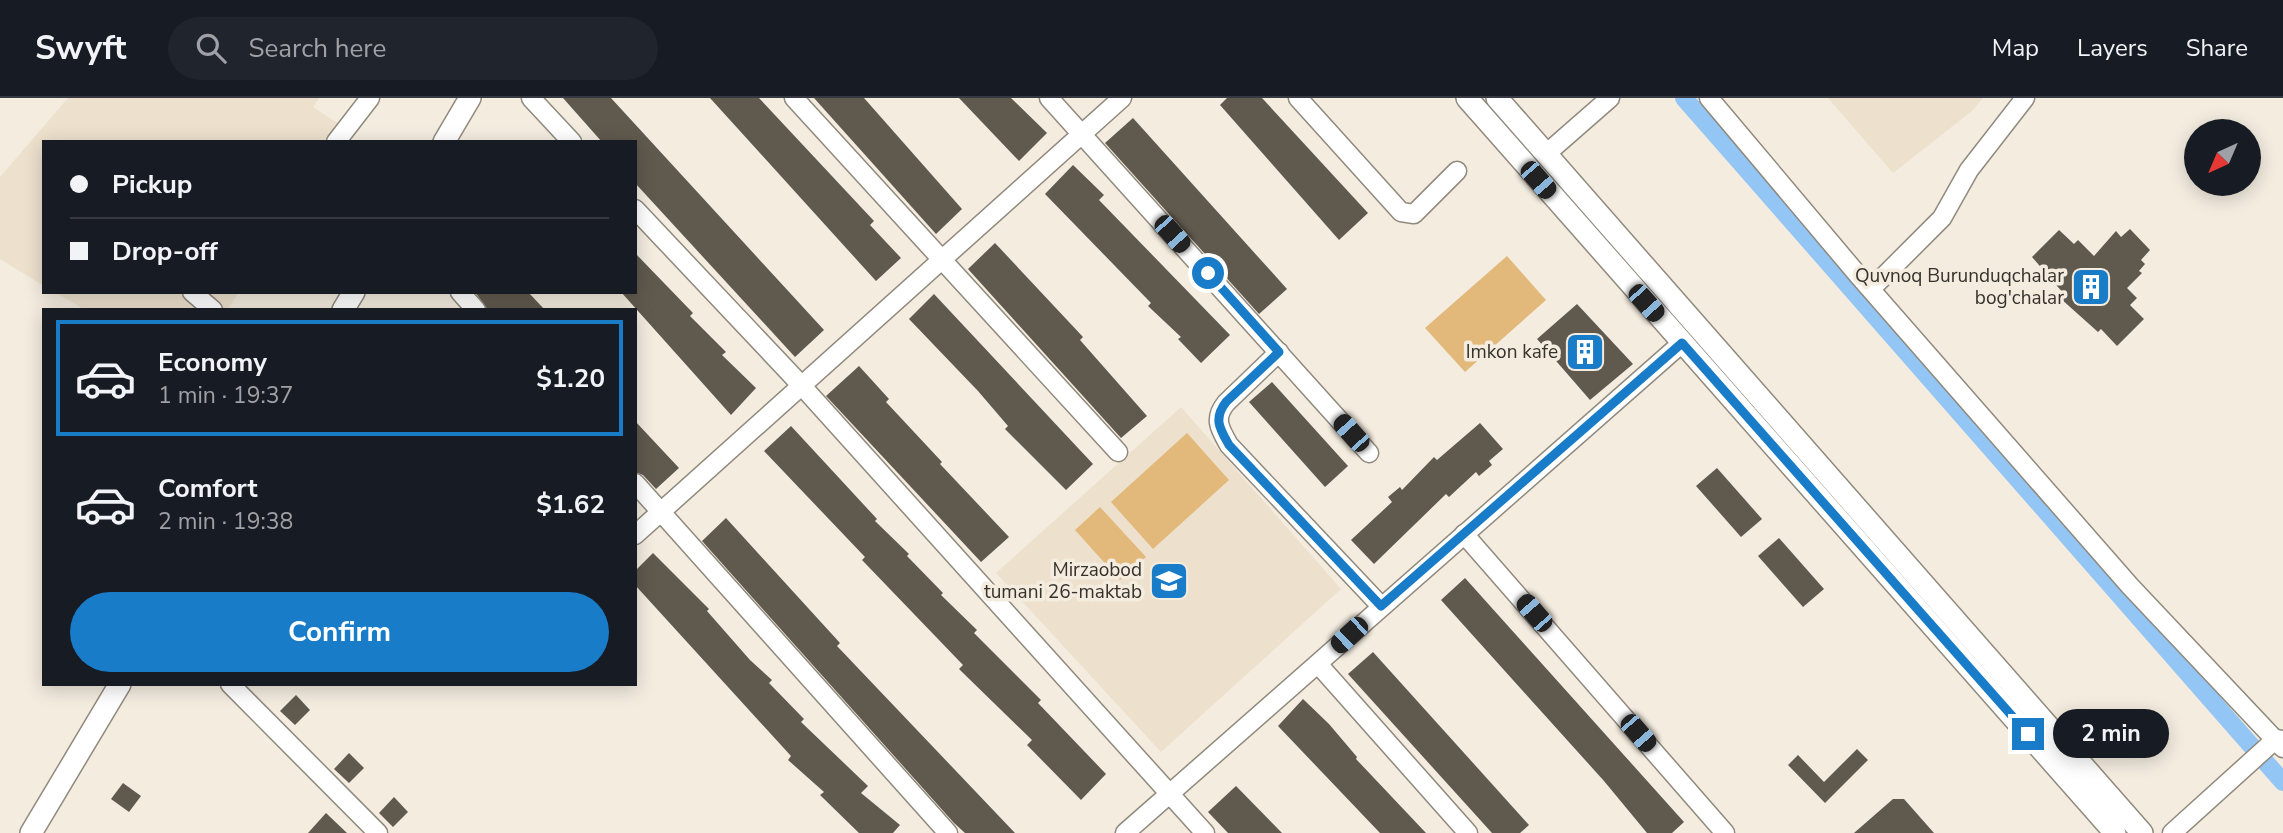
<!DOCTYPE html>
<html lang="en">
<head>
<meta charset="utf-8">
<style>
	body { margin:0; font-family:"Nunito Sans",sans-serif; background:#20242c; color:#f1f3f6; height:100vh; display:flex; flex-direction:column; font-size:26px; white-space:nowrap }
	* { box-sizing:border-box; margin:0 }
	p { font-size:23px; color:#9ea1a6 }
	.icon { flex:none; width:38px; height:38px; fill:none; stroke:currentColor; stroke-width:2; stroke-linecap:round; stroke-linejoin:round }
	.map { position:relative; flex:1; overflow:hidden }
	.drawer { position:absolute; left:42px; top:210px; width:595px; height:378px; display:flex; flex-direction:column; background:#171b24; border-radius:0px; box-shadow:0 4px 18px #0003 }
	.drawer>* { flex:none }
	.top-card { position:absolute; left:42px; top:42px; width:595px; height:154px; border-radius:0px; box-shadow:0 4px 18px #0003; display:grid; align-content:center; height:154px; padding:0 28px; background:#171b24 }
	.needle { width:46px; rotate:224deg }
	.fabs { position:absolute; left:2184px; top:21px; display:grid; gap:14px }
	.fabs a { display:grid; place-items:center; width:77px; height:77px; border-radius:50%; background:#171b24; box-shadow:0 4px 18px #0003; font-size:35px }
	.end { position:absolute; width:32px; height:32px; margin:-16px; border:9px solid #197cc8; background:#fff; box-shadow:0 0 0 4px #fff }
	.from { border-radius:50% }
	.bubble { position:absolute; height:49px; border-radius:24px; background:#171b24; box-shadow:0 4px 18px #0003; font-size:23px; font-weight:700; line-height:49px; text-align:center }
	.car { position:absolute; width:21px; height:42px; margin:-21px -10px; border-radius:9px; box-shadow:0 0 5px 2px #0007; background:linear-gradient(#222 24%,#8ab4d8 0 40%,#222 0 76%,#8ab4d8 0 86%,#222 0) }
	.top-card b { display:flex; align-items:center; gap:24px; height:66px; font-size:26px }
	.top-card b+b { border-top:2px solid #363941 }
	.top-card i { width:18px; height:18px; background:#f1f3f6 }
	ul { padding:12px 0 0; list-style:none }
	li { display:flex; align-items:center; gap:21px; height:116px; margin:0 14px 10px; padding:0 14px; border:4px solid transparent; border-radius:0px }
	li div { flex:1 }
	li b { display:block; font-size:26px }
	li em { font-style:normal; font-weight:700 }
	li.selected { border-color:#197cc8 }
	li>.icon { width:63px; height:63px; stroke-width:1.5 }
	.button { display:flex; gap:14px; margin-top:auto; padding:14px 28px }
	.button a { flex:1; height:80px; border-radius:42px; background:#197cc8; color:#fff; font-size:28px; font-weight:700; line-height:80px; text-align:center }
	header { display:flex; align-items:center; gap:42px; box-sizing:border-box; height:98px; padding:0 35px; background:#171b24; border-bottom:2px solid #363941 }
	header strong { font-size:33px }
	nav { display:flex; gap:38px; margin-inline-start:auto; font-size:24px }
	.search { width:490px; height:63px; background:#20242c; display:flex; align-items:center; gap:18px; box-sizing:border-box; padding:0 24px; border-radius:38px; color:#9ea1a6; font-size:26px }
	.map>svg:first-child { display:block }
	.built { fill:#ede1cd }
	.green { fill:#e2b97a }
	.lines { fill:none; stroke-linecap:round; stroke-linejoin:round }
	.canal { stroke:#93c5f5; stroke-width:18 }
	.building { fill:#60594e }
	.minor-casing { stroke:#90897d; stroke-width:21 }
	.major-casing { stroke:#90897d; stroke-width:24 }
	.minor { stroke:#fff; stroke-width:18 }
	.major { stroke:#fff; stroke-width:21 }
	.route { stroke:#197cc8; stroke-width:9 }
	.labels { text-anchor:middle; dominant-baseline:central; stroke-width:7; stroke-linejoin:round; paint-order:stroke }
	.poi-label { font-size:19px; fill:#36332e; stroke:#f4ecdf; text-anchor:end }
</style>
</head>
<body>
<header>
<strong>Swyft</strong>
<div class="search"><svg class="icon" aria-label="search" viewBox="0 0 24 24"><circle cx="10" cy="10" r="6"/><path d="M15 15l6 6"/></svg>Search here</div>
<nav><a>Map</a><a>Layers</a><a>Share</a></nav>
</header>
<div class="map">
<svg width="2283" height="735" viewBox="0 0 2283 735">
	<rect width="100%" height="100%" fill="#f4ecdf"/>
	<g class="built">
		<polygon points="68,0 319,0 313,9 351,34 344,44 44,44 44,188 0,161 0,79"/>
		<polygon points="1828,0 1983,0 1972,13 1893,75"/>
		<polygon points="55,194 239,194 227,212 85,212"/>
		<polygon points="1181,309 1341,491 1161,654 996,475"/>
	</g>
	<g class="green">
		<polygon points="1507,158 1546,202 1465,274 1425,230"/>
		<polygon points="1187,335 1229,382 1153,451 1111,404"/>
		<polygon points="1100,409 1146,459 1120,482 1075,432"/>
	</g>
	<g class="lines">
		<polyline class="canal" points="1684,0 2283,684"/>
	</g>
	<g class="building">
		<polygon points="563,0 611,0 824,232 795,259 635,85 635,44 602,44"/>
		<polygon points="710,0 759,0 874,123 870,127 901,160 876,183"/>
		<polygon points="814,0 864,0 962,111 936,136"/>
		<polygon points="959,0 1011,0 1047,35 1019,63"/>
		<polygon points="1227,0 1262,0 1368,115 1339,142 1220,7"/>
		<polygon points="1133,20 1287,191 1259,216 1105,45"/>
		<polygon points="1073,67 1104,97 1099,102 1230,237 1201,265 1178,241 1181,239 1148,208 1151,205 1045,96"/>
		<polygon points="2130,131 2150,152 2141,162 2145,166 2139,173 2142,175 2127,190 2137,200 2130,207 2144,221 2117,248 2101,231 2098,234 2060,200 2064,196 2032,159 2059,132 2074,146 2078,142 2094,158 2116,133 2121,139"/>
		<polygon points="995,145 1083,239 1080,242 1147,318 1121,340 968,171"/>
		<polygon points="635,155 693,215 690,218 726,254 722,257 756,290 731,317 621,194 635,194"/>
		<polygon points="475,194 528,194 545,212 488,212"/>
		<polygon points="934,196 1093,366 1066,392 1005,331 1008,328 978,293 909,221"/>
		<polygon points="1577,206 1633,266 1590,302 1537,241"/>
		<polygon points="859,268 889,301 886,304 942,364 940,366 1009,439 981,464 826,298"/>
		<polygon points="1272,284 1348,368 1325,389 1249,304"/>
		<polygon points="635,323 679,370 656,391 643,377 635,374"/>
		<polygon points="1480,325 1503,351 1489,363 1492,367 1479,378 1476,374 1449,399 1446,396 1374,466 1351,442 1392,404 1388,399 1400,389 1402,392 1434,359 1437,362"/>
		<polygon points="791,328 877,421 875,423 909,456 907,458 943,495 941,497 977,532 974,535 1041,602 1038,605 1106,676 1081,702 1027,647 1032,642 959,571 963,567 862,462 865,459 764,353"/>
		<polygon points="1717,370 1762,421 1741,439 1696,388"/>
		<polygon points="726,420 840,545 837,548 1015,735 965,735 954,725 702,443"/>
		<polygon points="1779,440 1824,491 1803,509 1758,458"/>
		<polygon points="653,455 709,511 707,513 750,562 772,582 769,585 804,621 801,624 868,688 861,695 900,727 893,735 859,735 820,697 824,694 788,662 791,658 635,487 635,473"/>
		<polygon points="1465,480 1684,724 1672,735 1647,735 1604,683 1441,502"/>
		<polygon points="1373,554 1529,727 1520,735 1492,735 1348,576"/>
		<polygon points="296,597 310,612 295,627 280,613"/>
		<polygon points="1303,601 1329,626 1357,659 1356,661 1426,735 1380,735 1278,628"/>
		<polygon points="1857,651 1868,662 1825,705 1788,667 1798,657 1824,684"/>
		<polygon points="349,655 364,670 349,685 334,671"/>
		<polygon points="123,685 141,698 129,714 111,701"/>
		<polygon points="1236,688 1282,735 1228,735 1208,714"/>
		<polygon points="394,699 408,714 393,729 379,715"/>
		<polygon points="1893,701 1904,701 1934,735 1854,735"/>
		<polygon points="326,715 347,735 308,735"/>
	</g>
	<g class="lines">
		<g class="minor-casing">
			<g id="minor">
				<polyline points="531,0 572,44"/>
				<polyline points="794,0 1118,354"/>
				<polyline points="1049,0 1369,355"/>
				<polyline points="1298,0 1401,114 1414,116 1457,73"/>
				<polyline points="1709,0 1858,177 2130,488 2283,650"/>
				<polyline points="336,44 370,0"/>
				<polyline points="1546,56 1610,0"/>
				<polyline points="635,111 802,288 1205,735"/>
				<polyline points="1871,191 1942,120 1969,72 2025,0"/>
				<polyline points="192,194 213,212"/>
				<polyline points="460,194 476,212"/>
				<path d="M1279,254l-53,51c-13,16 -6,26 3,42l152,161"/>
				<polyline points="635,385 948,735"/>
				<polyline points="1464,436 1725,735"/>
				<polyline points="635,437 1122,0"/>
				<polyline points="1318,566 1468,735"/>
				<polyline points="230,586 378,735"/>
				<polyline points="1125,735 1682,245"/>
				<polyline points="2172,735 2276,641 2283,642"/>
			</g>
		</g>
		<g class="major-casing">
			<g id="major">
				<polyline points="1467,0 2115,735"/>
				<polyline points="1497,0 2142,735"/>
				<polyline points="444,44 470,0"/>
				<polyline points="343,212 354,194"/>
				<polyline points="31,735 120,586"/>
			</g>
		</g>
		<use href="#minor" class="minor"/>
		<use href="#major" class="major"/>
	</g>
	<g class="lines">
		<path class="route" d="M1208,175l71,79 -53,50c-13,17 -6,27 3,43l152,161 301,-263 346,391"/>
	</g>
	<defs>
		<g id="building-square" transform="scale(2.0125)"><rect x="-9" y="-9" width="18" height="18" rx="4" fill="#197cc8" stroke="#f4ecdf"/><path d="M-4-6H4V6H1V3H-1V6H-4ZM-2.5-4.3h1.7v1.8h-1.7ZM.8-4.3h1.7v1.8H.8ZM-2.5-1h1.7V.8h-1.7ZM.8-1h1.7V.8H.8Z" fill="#fff"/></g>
		<g id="school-square" transform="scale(2.0125)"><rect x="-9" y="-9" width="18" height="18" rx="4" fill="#197cc8" stroke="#f4ecdf"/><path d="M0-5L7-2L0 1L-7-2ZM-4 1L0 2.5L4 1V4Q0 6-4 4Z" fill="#fff"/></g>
	</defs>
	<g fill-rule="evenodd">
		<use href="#building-square" x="2091" y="189"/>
		<use href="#building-square" x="1585" y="254"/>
		<use href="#school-square" x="1169" y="483"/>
	</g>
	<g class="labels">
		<g class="poi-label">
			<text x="2064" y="178">Quvnoq Burunduqchalar<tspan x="2064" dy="22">bog'chalar</tspan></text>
			<text x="1558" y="254">Imkon kafe</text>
			<text x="1142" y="472">Mirzaobod<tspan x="1142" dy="22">tumani 26-maktab</tspan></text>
		</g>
	</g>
</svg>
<div class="fabs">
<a><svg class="needle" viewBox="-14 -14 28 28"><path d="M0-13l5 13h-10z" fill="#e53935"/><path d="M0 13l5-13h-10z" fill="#9ea1a6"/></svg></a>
</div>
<i class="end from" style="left:1208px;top:175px"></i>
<i class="end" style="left:2028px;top:636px"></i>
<div class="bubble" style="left:2053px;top:611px;width:116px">2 min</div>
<i class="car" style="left:1538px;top:82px;rotate:139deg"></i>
<i class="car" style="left:1172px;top:136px;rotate:138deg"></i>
<i class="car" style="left:1646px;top:205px;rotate:138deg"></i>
<i class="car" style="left:1351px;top:335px;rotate:318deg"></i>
<i class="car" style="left:1534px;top:515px;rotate:319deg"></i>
<i class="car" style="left:1349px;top:537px;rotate:227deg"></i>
<i class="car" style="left:1638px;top:635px;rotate:139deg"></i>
<div class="top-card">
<b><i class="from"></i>Pickup</b>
<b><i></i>Drop-off</b>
</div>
<section class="drawer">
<ul>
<li class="selected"><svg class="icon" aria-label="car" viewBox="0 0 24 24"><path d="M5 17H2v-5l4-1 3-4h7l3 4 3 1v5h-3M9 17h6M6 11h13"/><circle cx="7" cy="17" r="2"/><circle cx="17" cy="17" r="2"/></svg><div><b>Economy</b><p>1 min · 19:37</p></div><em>$1.20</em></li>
<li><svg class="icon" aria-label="car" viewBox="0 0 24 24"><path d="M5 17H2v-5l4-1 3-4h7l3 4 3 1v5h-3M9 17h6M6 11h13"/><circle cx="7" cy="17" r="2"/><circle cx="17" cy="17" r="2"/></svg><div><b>Comfort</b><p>2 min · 19:38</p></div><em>$1.62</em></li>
</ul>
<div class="button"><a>Confirm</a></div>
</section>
</div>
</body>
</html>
